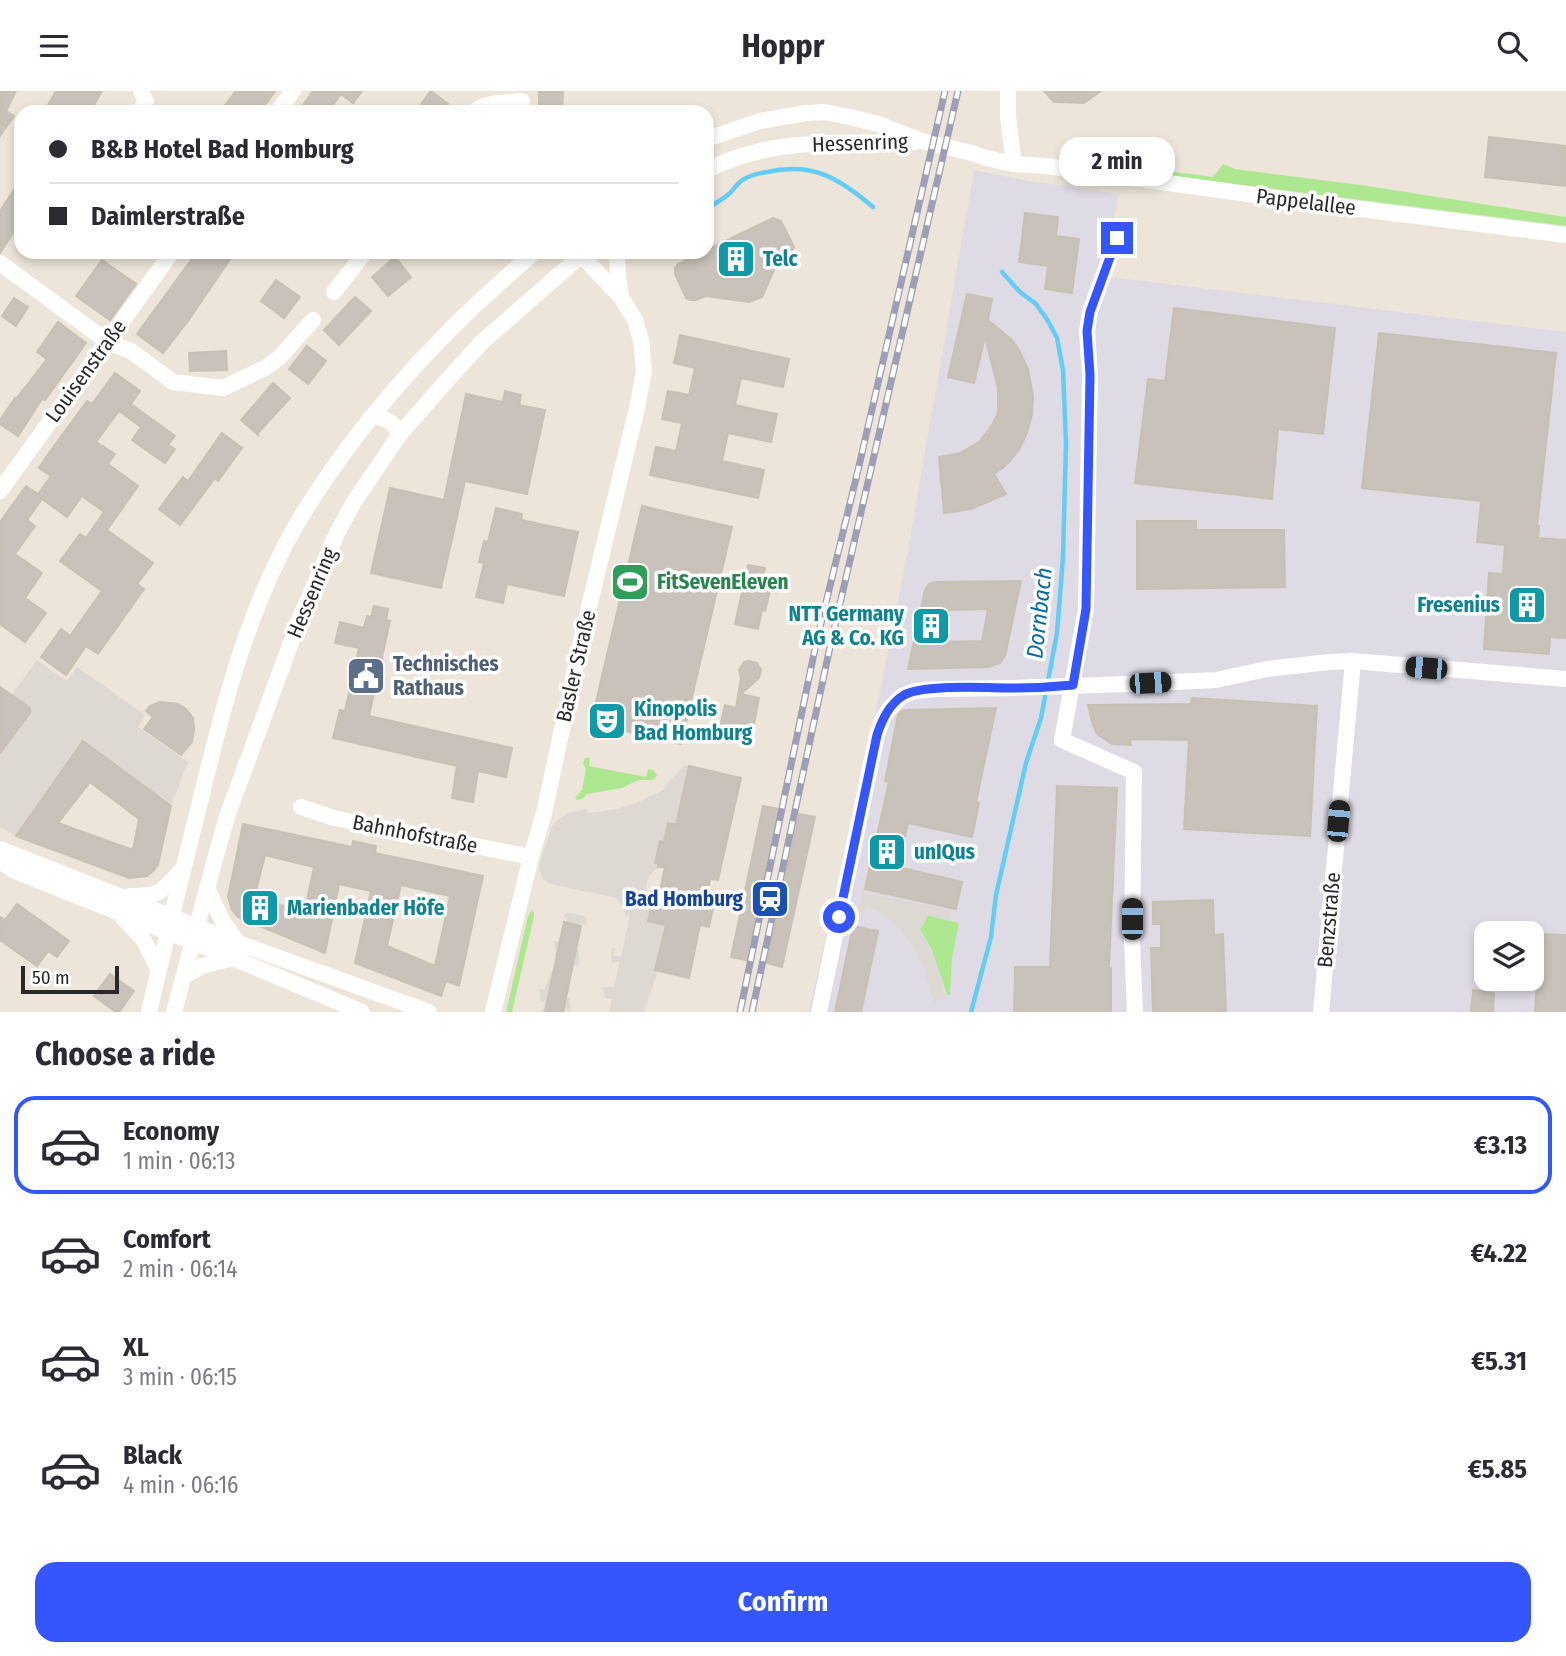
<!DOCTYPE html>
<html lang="en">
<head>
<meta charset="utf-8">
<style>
	body { margin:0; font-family:"Fira Sans Condensed",sans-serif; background:#f7f7f7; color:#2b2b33; height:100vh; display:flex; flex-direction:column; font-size:26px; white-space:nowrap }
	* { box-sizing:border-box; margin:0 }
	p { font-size:23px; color:#7c7c81 }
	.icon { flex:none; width:38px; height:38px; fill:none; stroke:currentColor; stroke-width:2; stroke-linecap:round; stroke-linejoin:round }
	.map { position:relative; height:921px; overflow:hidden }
	.details { display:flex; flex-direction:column; background:#fff; flex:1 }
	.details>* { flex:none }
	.top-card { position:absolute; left:14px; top:14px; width:700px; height:154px; border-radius:21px; box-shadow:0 4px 10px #0003; display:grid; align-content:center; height:154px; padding:0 35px; background:#fff }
	.fabs { position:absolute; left:1474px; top:830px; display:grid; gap:14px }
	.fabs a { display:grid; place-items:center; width:70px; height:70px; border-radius:14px; background:#fff; box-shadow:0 4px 10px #0003; font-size:35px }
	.scale { position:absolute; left:21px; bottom:18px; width:98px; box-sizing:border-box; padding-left:7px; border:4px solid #292929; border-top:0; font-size:19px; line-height:24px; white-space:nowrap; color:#292929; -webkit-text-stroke:5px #fff; paint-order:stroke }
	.end { position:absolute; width:32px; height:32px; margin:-16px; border:9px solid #3555ff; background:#fff; box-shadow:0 0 0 4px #fff }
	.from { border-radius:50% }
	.bubble { position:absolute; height:49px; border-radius:21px; background:#fff; box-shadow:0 4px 10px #0003; font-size:23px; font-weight:700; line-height:49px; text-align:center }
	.car { position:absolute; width:21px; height:42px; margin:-21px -10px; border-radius:9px; box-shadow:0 0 5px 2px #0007; background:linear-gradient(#222 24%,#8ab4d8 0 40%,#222 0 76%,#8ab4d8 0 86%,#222 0) }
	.top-card b { display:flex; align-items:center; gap:24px; height:66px; font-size:26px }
	.top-card b+b { border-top:2px solid #e1e1e2 }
	.top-card i { width:18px; height:18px; background:#2b2b33 }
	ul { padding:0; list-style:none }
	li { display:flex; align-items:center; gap:21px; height:98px; margin:0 14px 10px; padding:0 21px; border:4px solid transparent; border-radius:21px }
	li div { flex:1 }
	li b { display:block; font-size:26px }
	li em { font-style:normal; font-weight:700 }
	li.active { border-color:#3555ff }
	li>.icon { width:63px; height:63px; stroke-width:1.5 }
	h2 { padding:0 35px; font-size:32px; line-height:84px }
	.cta { display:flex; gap:14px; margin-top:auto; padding:14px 35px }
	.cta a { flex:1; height:80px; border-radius:21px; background:#3555ff; color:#fff; font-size:28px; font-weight:700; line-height:80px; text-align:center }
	header { display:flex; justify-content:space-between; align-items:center; height:91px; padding:0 35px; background:#fff; font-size:32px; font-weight:700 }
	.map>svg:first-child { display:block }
	.industrial { fill:#dedbe5; fill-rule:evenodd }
	.green { fill:#ade891 }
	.plaza { fill:#ddd8d1 }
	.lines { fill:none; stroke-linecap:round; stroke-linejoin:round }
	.stream { stroke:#63cdf8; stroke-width:4.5 }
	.building { fill:#c8c2ba; stroke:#c8c1b3; stroke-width:2; fill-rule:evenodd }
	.minor { stroke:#fff; stroke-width:16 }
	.rail-casing { stroke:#9c9fb5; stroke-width:7 }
	.rail { stroke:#fff; stroke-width:4.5; stroke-dasharray:13; stroke-linecap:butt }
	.route { stroke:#3555ff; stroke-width:9 }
	.labels { text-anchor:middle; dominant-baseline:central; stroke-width:7; stroke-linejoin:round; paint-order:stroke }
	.street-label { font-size:21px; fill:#292929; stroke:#fff }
	.culture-label { font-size:21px; font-weight:bold; fill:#0d838f; stroke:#fff; text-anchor:start }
	.leisure-label { font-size:21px; font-weight:bold; fill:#27864d; stroke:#fff; text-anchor:start }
	.service-label { font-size:21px; font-weight:bold; fill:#4e5e75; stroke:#fff; text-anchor:start }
	.transit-label { font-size:21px; font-weight:bold; fill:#164399; stroke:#fff; text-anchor:end }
	.water-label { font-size:23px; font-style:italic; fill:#0269a4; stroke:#fff }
</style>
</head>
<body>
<header><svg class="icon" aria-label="menu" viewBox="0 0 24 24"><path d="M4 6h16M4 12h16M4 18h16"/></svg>Hoppr<svg class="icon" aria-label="search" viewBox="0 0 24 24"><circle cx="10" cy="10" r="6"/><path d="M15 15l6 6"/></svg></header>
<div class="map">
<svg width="1566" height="921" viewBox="0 0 1566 921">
	<rect width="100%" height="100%" fill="#ede5da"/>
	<path class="industrial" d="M974,79l49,10 96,14 -17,82 464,56v680h-757l69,-310 30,-152zM1486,842h45v45h-45z"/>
	<g class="green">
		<polygon points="1138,68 1144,77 1213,86 1223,73 1235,78 1361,94 1566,126 1566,135 1139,81"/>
		<polygon points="585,667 590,667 589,675 646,686 648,678 653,679 657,684 655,687 652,689 639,689 622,697 587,703 582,708 577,709 575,707 582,699 586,677 583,673"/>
		<polygon points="532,819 534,821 534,825 512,921 506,921 528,825"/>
		<polygon points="927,824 959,832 952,867 950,904 947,904 932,859 920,838 925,831"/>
	</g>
	<g class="plaza">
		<polygon points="37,569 65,589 69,587 77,576 145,624 138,636 188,671 171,715 83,651 16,745 0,736 0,662 26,627 11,605"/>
		<polygon points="685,674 689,675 676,734 668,732 658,776 649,785 646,796 649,807 653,808 648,830 666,834 655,879 658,880 644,921 609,921 612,908 605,907 602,896 614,896 620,870 612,872 611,861 613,857 615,858 613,864 621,866 630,824 626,825 623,815 616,807 550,793 544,789 539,779 541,768 552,735 561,726 572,721 585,718 590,722 617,718 634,713 665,698 666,693"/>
		<polygon points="863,802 951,819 949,828 927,824 925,831 920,838 931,859 946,907 934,911 924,878 913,856 899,837 885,825 875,819 866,816 863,822 858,820"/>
		<polygon points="566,822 570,822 584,825 587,829 586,834 581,833 573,857 578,859 580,870 579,875 574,874 565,905 569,907 571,921 566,919 565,921 542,921 545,911 541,910 539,899 540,897 544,899 558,866 555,864 556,861 554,850 558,851 567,827 563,825"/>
	</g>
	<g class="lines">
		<g class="stream">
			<path d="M707,117c8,-4 16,-9 23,-15 4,-4 7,-9 11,-12 8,-6 18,-8 26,-9 46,-10 72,6 106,35"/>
			<polyline points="971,921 991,846 996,804 1026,672 1041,627 1057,542 1063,466 1066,352 1063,279 1057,247 1048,230 1036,213 1020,201 1002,181"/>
		</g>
	</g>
	<g class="building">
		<polygon points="0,0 16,0 6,20 14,25 0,45"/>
		<polygon points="56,0 102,0 90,21 44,21"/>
		<polygon points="236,0 275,0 260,21 250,16 246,21 220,21"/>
		<polygon points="313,0 362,0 353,12 341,3 328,21 298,21"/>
		<polygon points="431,0 448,13 442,21 415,21"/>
		<polygon points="539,0 563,0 562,21 539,21"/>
		<polygon points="1044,0 1101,0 1084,12 1054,11"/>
		<polygon points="1489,46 1566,55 1566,95 1485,86"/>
		<polygon points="21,88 21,130 0,162 0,120"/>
		<polygon points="1025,122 1058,126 1056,145 1079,148 1072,202 1045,198 1048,175 1019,171"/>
		<polygon points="773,127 781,130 794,156 789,165 778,170 762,206 749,211 706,205 696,209 690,209 686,207 675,183 675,177 678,173 703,161 707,161 707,159"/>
		<polygon points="197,161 235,161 188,230 163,262 137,243"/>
		<polygon points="395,166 411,186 388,205 372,186"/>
		<polygon points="102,169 136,193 110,229 76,205"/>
		<polygon points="276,189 300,206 284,227 261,210"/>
		<polygon points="967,203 992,208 988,229 1012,249 1019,259 1028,278 1033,305 1032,323 1027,342 1019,359 1005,375 994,383 1006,403 971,418 944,422 939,366 960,362 979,351 993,333 998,321 998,297 985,246 974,292 948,286"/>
		<polygon points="355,206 371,220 339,254 324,239"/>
		<polygon points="14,207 28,216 16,235 2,225"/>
		<polygon points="1174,217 1335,237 1323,343 1278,338 1272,408 1135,392 1148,288 1165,290"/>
		<polygon points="58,231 86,252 45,309 42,308 18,345 0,333 0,329 15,307 16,308 47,268 37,261"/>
		<polygon points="1379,242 1556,262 1537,435 1539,435 1538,447 1566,449 1566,547 1550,546 1549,563 1484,558 1489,482 1503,483 1505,454 1477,451 1481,410 1362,397"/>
		<polygon points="680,244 789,268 783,296 741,287 735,314 777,323 771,351 728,342 722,370 764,379 758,407 650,384 656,356 676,360 682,332 662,328 668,300 689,304 695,277 674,272"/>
		<polygon points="307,255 326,270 308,293 289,278"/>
		<polygon points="226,260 227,279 190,280 189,262"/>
		<polygon points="115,282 140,300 131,313 175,345 168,354 175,358 165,372 132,349 141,336 119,320 96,351 115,363 108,373 138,395 107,439 153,472 137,493 144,498 98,563 86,555 66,584 41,566 61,538 70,545 102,500 60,470 80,443 86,447 104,421 82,405 67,426 42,408 27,429 35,435 15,463 42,482 25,507 46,522 25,551 0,533 0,431 26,395 38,403 51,385 39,377 46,366 87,310 92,313"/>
		<polygon points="273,292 290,307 258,342 258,344 241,329"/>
		<polygon points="505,300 521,304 519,314 545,319 527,403 465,390 441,497 371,482 390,397 444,409 466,303 503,311"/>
		<polygon points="222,342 242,357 218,390 215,387 180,434 159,418 183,386 188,390"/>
		<polygon points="642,415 732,436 681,653 591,632"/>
		<polygon points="496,417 522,423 521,429 578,441 564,505 507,493 503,512 476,506 484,472 479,471 484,450 488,451"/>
		<polygon points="1137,430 1196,430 1196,439 1284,439 1285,496 1137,498"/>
		<polygon points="748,474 765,477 760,498 770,500 765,520 762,519 758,538 735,533"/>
		<path d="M1021,490l-16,75 -5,7 -11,4 -81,2 17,-79 4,-6 6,-2zM988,518l-6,32 -40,1 7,-32z"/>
		<polygon points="374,515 388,518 386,529 390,530 369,625 512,657 506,686 478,680 473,711 452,707 457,675 333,647 340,619 345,620 359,557 335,552 340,531 364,537 367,525 371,526"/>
		<polygon points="748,570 757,572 761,579 759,587 741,603 759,607 752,643 720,636 725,614 736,617 741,587 739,579 744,571"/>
		<polygon points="0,596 30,617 30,622 0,662"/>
		<polygon points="1192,607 1317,615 1310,745 1184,738 1189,649 1130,648 1131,654 1112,653 1097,643 1093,634 1088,614 1191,613"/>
		<polygon points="160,611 178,613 186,618 193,627 194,639 192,651 181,664 144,638 153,626 146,620 150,615"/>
		<polygon points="996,617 976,711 979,712 972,746 908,732 898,776 962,791 956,818 865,798 889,691 885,690 898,624 903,619"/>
		<path d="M83,650l88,65 -13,59 -5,6 -6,5 -18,2 -113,-42zM90,691l49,37 -6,31 -75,-27z"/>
		<polygon points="689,675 741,687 718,789 710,788 706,810 714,812 709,836 700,834 689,887 655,879 666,834 648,830 653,808 658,809 665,776 658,776 659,773 655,772 660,750 664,751 668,732 676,734"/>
		<polygon points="1057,695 1117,697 1109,877 1111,877 1111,921 1014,921 1015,876 1050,876"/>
		<polygon points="763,715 779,718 746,869 731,866"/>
		<polygon points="799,723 815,726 782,876 767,872"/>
		<path d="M243,733l109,23 1,-6 23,5 -1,7 108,23 -24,110 -13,-5 -5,15 -86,-33 16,-72 -32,-7 -14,69 -87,-36 -6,-7 -4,-13zM265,764l49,12 -10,47 -49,-19zM401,794l49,11 -15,70 -48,-20z"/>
		<polygon points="1213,809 1214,844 1223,843 1226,921 1153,921 1151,857 1161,857 1161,833 1153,833 1153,811"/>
		<polygon points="17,813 69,850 57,866 48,860 37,875 0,849 0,826 5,829"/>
		<polygon points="564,831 581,835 563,921 545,921"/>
		<polygon points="853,835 878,840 861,921 835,921"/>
		<polygon points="1540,843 1566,844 1566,921 1535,921"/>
		<polygon points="110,883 134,900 119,921 116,921 94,905"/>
		<polygon points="1473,899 1494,902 1493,921 1471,921"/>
	</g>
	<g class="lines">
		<g class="minor">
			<polyline points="1008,0 1008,26 1013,65"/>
			<polyline points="139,21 146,10 141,0"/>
			<polyline points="277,21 293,0"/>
			<path d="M474,21c13,-11 32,-9 48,-11"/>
			<polyline points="707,48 760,30 806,22 825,21 850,26 878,33 921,50 972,62 986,67 1013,73 1047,75 1297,110 1566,144"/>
			<path d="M707,79c64,-33 138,-27 208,-28"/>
			<polyline points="1117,147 1090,221 1087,240 1090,284 1086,518 1062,649 1134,681 1132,851 1135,921"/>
			<polyline points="617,161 618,186 621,206"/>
			<polyline points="0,172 108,251 131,260 173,291 223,297 265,277 279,267 313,229"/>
			<polyline points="334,201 365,161"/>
			<path d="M373,325c14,3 20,6 27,18"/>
			<polyline points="0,400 172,161"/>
			<polyline points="301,716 334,727 531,766"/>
			<polyline points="0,758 238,852 429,921"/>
			<polyline points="0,770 13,779 30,786 233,867 362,921"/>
			<polyline points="207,797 222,829 238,852"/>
			<path d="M130,805c31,1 31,-5 52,-26"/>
			<polyline points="123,827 143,848 159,879"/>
			<polyline points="184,885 202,875 233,867"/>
			<path d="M149,921c16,-69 33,-138 50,-206 24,-100 50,-205 105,-294 61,-99 142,-185 231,-260"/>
			<polyline points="174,921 218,757 228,723 300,527 337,442 354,411 400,343 450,286 482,251 585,161"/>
			<polyline points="493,921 531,766 544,722 583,541 637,317 644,280 641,249 635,229 621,206 578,161"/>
			<polyline points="819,921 877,644 883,627 890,617 902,605 915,600 936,598 1012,597 1128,593 1216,589 1267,578 1329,571 1353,570 1566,588"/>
			<polyline points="1321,921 1353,570"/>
		</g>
		<g class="rail-casing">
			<g id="rail">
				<polyline points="740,921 816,553 859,375 945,0"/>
				<polyline points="752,921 830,556 958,0"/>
			</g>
		</g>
		<use href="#rail" class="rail"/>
	</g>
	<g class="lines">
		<path class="route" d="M839,826l38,-182c5,-15 12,-31 27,-40 20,-11 83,-7 108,-7 20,0 41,-1 61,-3l13,-76 4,-234 -3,-44 3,-19 27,-74"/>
	</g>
	<defs>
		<g id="building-square" transform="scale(2.0125)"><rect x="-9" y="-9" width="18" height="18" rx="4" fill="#0f9aa8" stroke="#fff"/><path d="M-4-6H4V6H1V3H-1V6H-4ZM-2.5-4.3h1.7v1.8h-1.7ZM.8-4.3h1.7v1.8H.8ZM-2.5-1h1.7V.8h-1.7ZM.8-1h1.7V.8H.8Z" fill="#fff"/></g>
		<g id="stadium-square" transform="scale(2.0125)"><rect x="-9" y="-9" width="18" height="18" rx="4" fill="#2e9e5b" stroke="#fff"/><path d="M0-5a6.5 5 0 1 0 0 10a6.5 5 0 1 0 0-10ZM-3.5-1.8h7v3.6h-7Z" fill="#fff"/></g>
		<g id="civic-square" transform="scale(2.0125)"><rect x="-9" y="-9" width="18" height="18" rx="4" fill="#5c6f8a" stroke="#fff"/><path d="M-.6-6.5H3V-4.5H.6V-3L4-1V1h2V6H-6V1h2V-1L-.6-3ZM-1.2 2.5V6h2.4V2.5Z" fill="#fff"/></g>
		<g id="theatre-square" transform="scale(2.0125)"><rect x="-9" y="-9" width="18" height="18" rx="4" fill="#0f9aa8" stroke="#fff"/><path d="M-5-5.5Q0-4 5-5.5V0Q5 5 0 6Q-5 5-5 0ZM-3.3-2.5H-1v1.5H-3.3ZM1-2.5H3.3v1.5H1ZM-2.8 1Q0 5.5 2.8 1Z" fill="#fff"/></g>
		<g id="station-square" transform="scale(2.0125)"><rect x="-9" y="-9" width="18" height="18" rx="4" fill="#1a4fb4" stroke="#fff"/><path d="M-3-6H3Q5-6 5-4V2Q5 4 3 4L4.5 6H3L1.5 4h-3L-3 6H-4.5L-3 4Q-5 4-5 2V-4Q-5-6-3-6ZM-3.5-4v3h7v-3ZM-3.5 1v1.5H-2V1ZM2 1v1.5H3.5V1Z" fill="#fff"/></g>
	</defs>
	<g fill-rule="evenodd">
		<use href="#building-square" x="736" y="168"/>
		<use href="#stadium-square" x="630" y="491"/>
		<use href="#building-square" x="1527" y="514"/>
		<use href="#building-square" x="931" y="535"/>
		<use href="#civic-square" x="366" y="585"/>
		<use href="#theatre-square" x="607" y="630"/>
		<use href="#building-square" x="887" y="761"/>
		<use href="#station-square" x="770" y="808"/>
		<use href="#building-square" x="260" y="817"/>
	</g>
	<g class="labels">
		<g class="street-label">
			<text transform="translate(860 52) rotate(-2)">Hessenring</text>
			<text transform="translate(1306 111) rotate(7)">Pappelallee</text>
			<text transform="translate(86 280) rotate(-54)">Louisenstraße</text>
			<text transform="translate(312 502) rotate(-67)">Hessenring</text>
			<text transform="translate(576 575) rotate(-77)">Basler Straße</text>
			<text transform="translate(415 743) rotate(11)">Bahnhofstraße</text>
			<text transform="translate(1329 829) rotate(-85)">Benzstraße</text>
		</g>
		<g class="culture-label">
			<text x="763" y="168">Telc</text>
			<text x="1500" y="514" text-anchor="end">Fresenius</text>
			<text x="904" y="523" text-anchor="end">NTT Germany<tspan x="904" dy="24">AG &amp; Co. KG</tspan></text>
			<text x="634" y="618">Kinopolis<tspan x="634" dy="24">Bad Homburg</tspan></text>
			<text x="914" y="761">unIQus</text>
			<text x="287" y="817">Marienbader Höfe</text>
		</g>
		<g class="leisure-label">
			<text x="657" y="491">FitSevenEleven</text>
		</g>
		<g class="service-label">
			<text x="393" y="573">Technisches<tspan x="393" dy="24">Rathaus</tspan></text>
		</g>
		<g class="transit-label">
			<text x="743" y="808">Bad Homburg</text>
		</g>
		<g class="water-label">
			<text transform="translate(1039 522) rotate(-84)">Dornbach</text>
		</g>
	</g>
</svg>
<div class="fabs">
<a><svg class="icon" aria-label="layers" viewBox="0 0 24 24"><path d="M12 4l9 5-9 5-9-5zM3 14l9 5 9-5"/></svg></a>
</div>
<div class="scale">50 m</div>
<i class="end from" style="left:839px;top:826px"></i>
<i class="end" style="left:1117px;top:147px"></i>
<div class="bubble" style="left:1059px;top:46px;width:116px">2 min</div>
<i class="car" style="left:1426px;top:577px;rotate:275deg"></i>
<i class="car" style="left:1150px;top:592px;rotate:87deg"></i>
<i class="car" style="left:1338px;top:730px;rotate:5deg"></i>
<i class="car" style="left:1132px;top:828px;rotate:0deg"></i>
<div class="top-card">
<b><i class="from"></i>B&amp;B Hotel Bad Homburg</b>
<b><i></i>Daimlerstraße</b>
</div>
</div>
<section class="details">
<h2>Choose a ride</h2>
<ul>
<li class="active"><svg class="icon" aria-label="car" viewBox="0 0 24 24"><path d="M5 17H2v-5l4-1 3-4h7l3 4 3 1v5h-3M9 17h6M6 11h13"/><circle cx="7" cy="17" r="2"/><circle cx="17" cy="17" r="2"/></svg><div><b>Economy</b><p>1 min · 06:13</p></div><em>€3.13</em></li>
<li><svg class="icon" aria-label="car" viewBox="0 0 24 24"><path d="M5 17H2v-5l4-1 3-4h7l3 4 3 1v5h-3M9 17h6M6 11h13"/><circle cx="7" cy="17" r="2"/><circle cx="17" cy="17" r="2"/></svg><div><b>Comfort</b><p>2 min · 06:14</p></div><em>€4.22</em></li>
<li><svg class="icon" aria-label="car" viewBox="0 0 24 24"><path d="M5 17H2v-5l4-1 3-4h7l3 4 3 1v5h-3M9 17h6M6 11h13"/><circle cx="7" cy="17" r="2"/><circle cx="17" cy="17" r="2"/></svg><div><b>XL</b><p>3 min · 06:15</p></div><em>€5.31</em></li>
<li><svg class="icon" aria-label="car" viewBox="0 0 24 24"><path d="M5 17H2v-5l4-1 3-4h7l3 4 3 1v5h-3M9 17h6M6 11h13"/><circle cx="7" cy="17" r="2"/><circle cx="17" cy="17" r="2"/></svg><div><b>Black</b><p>4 min · 06:16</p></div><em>€5.85</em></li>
</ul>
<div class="cta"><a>Confirm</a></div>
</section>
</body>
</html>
